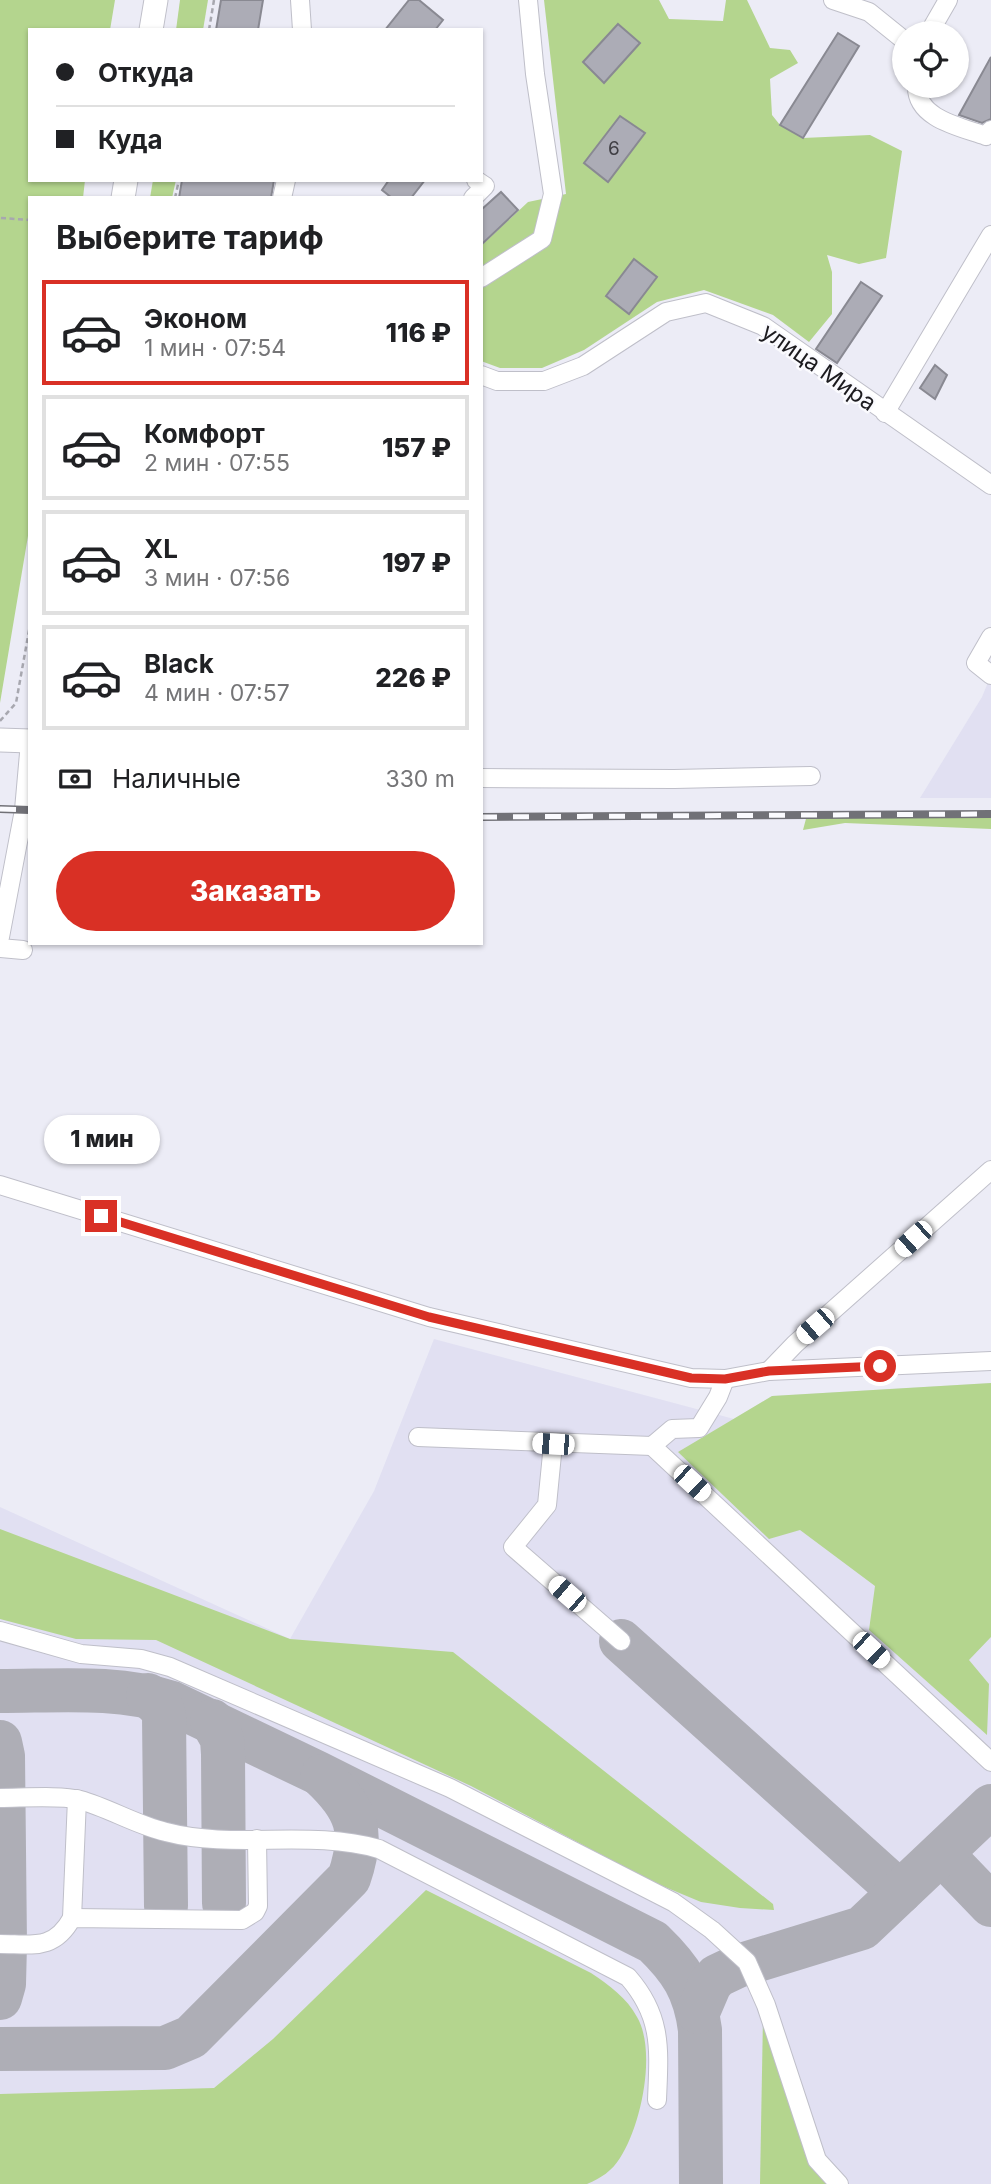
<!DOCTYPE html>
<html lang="ru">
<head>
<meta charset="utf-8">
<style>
	body { margin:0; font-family:Inter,sans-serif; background:#f6f6f6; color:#202124; height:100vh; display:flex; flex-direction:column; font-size:26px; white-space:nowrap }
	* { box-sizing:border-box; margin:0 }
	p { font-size:23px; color:#757577 }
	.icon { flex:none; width:38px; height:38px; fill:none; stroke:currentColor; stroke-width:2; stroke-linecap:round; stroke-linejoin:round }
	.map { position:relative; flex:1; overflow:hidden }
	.side { position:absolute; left:28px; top:196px; width:455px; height:749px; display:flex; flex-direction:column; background:#fff; border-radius:0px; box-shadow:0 2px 5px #0004 }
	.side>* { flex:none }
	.guide { position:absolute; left:28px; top:28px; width:455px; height:154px; border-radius:0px; box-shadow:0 2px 5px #0004; display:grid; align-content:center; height:154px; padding:0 28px; background:#fff }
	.buttons { position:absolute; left:892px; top:21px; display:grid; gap:14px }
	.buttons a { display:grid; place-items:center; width:77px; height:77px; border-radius:50%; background:#fff; box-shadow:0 2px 5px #0004; font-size:35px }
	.end { position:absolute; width:32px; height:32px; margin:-16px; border:9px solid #d93025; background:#fff; box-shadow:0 0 0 4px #fff }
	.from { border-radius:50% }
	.bubble { position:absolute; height:49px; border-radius:24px; background:#fff; box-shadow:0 2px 5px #0004; font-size:23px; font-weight:800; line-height:49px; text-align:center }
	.car { position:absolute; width:21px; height:42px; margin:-21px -10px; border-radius:9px; box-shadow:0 0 5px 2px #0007; background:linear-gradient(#fff 24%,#345 0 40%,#fff 0 76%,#345 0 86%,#fff 0) }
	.guide b { display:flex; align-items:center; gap:24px; height:66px; font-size:26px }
	.guide b+b { border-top:2px solid #e0e0e0 }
	.guide i { width:18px; height:18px; background:#202124 }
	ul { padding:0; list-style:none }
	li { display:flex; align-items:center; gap:21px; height:105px; margin:0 14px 10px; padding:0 14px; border:4px solid #e0e0e0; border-radius:0px }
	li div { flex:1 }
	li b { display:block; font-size:26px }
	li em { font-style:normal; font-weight:800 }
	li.active { border-color:#d93025 }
	li>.icon { width:63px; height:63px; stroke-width:1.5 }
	h2 { padding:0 28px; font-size:32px; line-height:84px }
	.pay { display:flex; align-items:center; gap:18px; height:77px; padding:0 28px; font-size:26px }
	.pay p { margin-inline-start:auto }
	.primary-button { display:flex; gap:14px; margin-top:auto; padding:14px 28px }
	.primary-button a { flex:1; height:80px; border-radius:42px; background:#d93025; color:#fff; font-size:28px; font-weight:800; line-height:80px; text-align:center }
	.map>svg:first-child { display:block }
	.built { fill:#e1e0f2 }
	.green { fill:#b4d58e }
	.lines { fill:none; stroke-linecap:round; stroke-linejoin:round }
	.taxiway { stroke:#aeaeb6; stroke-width:44 }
	.building { fill:#acacb6; stroke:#898992; stroke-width:2 }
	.minor-casing { stroke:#bfbfc9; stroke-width:20 }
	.major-casing { stroke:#bfbfc9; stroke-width:25 }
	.path { stroke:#a7a7af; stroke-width:2.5; stroke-dasharray:5 3.5; stroke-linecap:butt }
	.minor { stroke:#fff; stroke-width:18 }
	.major { stroke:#fff; stroke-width:23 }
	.rail-casing { stroke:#717177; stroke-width:8 }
	.rail { stroke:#fafafe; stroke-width:5; stroke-dasharray:16; stroke-linecap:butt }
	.route { stroke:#d93025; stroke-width:9 }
	.labels { text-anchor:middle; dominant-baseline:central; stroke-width:5; stroke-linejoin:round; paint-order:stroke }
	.number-label { font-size:19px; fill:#403f45 }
	.street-label { font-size:23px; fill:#1c1b1f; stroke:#fafafe }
</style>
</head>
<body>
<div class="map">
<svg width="991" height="2184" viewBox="0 0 991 2184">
	<rect width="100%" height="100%" fill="#ececf6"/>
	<g class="built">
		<polygon points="991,675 991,798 920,798 982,697"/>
		<polygon points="434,1339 734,1419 772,1396 991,1383 991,2184 0,2184 0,1507 290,1639 374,1491"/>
	</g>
	<g class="green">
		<polygon points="0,0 115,0 110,30 30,30 30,180 85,180 83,198 30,198 30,524 0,703"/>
		<polygon points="180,0 208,0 203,30 176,30"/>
		<polygon points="544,0 659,0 669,19 723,21 726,0 747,0 770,48 790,50 798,63 770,79 772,115 780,125 803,138 870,135 902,151 886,258 859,264 827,255 832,272 832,314 809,342 773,315 704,290 657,302 584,350 542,368 500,368 481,361 481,246 528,202 566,194"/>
		<polygon points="153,180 176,180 172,198 150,198"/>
		<polygon points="991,814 991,829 845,823 803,830 807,815"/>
		<polygon points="991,1383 991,1637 969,1660 989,1684 987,1735 869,1630 875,1586 800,1530 769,1539 678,1452 772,1396"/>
		<polygon points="0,1529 290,1639 453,1652 773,1904 774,1910 740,1908 701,1902 653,1882 471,1786 156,1640 76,1639 0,1619"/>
		<path d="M426,1890l165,83c18,12 36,25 46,44 20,34 4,109 -17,141 -8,13 -19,20 -33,26h-587v-90l214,-6 59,-49z"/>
		<polygon points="763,2016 833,2184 760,2184"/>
	</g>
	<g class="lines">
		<g class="taxiway">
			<polyline points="621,1641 900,1892"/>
			<path d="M0,1691c57,0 117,-6 172,12l146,70 335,169c28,27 42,48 47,88l1,154"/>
			<polyline points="148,1695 162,1709 164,1716 166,1906"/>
			<polyline points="212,1721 222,1739 223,1754 224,1903"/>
			<polyline points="0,1742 3,1756 5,1944 4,1984 0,1998"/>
			<polyline points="942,1854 991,1905"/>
			<polyline points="698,2012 710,1984 717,1976 738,1966 862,1928 991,1806"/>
			<path d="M0,2049l165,-1 26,-11 158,-159c16,-46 8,-69 -27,-102"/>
		</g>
	</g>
	<g class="building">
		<polygon points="221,0 263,0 258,30 216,30"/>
		<polygon points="409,0 419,0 443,20 435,30 385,30"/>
		<polygon points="618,24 640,43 604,83 583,62"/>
		<polygon points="838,33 859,46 803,138 780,125"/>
		<polygon points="991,57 991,119 982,123 959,115"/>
		<polygon points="620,116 645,133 608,182 584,163"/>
		<polygon points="182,180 274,180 271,198 179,198"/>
		<polygon points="389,180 425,180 411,198 392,198 382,190"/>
		<polygon points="501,192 518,210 481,245 481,210"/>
		<polygon points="634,259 657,277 629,314 606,296"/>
		<polygon points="861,282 882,296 837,363 816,349"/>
		<polygon points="935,365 947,375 935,399 920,388"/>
	</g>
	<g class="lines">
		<g class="minor-casing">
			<g id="minor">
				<polyline points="300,0 302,30"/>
				<polyline points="833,0 869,12 905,41"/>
				<polyline points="929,33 948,0"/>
				<path d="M917,86c-1,33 44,41 69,50l5,-6"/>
				<polyline points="282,198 286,180"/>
				<polyline points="473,198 485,186 476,180"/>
				<polyline points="481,278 542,239 553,194 535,74 528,0"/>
				<polyline points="481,375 497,381 544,381 583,366 666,312 706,303 763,326 991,485"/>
				<polyline points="885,413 991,235"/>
				<polyline points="991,637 976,663 991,675"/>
				<polyline points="481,778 674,779 811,776"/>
				<polyline points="0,937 24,810 30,742"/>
				<polyline points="0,948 23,950"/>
				<polyline points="0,1185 429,1317 691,1378 725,1379 769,1371 991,1361"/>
				<polyline points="769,1371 795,1344 991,1170"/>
				<polyline points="418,1437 652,1446 672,1429 699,1428 718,1397 725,1379"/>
				<polyline points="553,1444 547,1505 513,1547 621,1641"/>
				<polyline points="652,1446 991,1762"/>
				<polyline points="0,1631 81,1654 141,1659 170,1667 450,1788 673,1902 712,1930 747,1962 766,2005 817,2160 839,2184"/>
				<path d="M0,1798c22,0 61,-3 80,2 29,8 56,25 86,32 69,18 143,-3 213,17l249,128c35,40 31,73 29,123"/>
				<polyline points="72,1918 77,1799"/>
				<path d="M0,1944c32,0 54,7 72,-26l170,2 13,-8 3,-6 -1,-67"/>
			</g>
		</g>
		<g class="major-casing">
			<g id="major">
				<polyline points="151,30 156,0"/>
				<polyline points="123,198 126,180"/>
				<polyline points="0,740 30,741"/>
			</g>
		</g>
		<g class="path">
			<polyline points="209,30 214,0"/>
			<polyline points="175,198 179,180"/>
			<polyline points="1,218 30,220"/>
			<polyline points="0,721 16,703 30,625"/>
		</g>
		<use href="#minor" class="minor"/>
		<use href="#major" class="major"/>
		<g class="rail-casing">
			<g id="rail">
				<polyline points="0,809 30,810"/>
				<polyline points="481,817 991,814"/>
			</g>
		</g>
		<use href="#rail" class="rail"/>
	</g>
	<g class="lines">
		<polyline class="route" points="101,1216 429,1317 691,1378 725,1379 769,1371 880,1366"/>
	</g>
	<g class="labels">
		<g class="number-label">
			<text x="614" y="148">6</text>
		</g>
		<g class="street-label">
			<text transform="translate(819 367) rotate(35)">улица Мира</text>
		</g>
	</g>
</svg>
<div class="buttons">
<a><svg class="icon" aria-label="locate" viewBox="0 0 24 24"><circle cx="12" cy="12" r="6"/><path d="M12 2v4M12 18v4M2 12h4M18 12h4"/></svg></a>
</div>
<i class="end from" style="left:880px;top:1366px"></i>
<i class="end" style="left:101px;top:1216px"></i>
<div class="bubble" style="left:44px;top:1115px;width:116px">1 мин</div>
<i class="car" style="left:913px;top:1239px;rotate:228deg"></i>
<i class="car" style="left:815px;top:1326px;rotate:229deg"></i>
<i class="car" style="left:553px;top:1444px;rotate:273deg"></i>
<i class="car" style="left:692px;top:1483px;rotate:133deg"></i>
<i class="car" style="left:567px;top:1594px;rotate:311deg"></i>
<i class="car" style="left:871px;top:1650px;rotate:133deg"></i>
<div class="guide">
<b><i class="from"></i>Откуда</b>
<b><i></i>Куда</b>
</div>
<section class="side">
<h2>Выберите тариф</h2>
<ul>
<li class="active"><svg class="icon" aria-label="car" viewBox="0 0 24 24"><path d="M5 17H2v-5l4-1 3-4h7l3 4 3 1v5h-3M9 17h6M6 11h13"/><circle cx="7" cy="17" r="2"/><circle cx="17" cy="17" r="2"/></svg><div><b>Эконом</b><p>1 мин · 07:54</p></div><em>116 ₽</em></li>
<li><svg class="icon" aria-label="car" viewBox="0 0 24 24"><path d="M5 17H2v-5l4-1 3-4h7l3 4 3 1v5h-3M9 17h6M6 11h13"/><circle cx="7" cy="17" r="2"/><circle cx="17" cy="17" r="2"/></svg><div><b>Комфорт</b><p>2 мин · 07:55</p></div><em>157 ₽</em></li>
<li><svg class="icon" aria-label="car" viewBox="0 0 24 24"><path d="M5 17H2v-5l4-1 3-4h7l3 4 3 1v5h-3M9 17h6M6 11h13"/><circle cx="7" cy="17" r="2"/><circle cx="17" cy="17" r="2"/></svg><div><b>XL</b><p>3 мин · 07:56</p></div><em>197 ₽</em></li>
<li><svg class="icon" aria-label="car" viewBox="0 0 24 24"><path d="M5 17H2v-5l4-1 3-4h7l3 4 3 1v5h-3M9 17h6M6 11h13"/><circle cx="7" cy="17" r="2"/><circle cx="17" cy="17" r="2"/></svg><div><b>Black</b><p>4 мин · 07:57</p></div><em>226 ₽</em></li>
</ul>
<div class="pay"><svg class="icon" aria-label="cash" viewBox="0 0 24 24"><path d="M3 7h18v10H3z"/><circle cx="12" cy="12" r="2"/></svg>Наличные<p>330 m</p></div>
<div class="primary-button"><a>Заказать</a></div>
</section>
</div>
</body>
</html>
